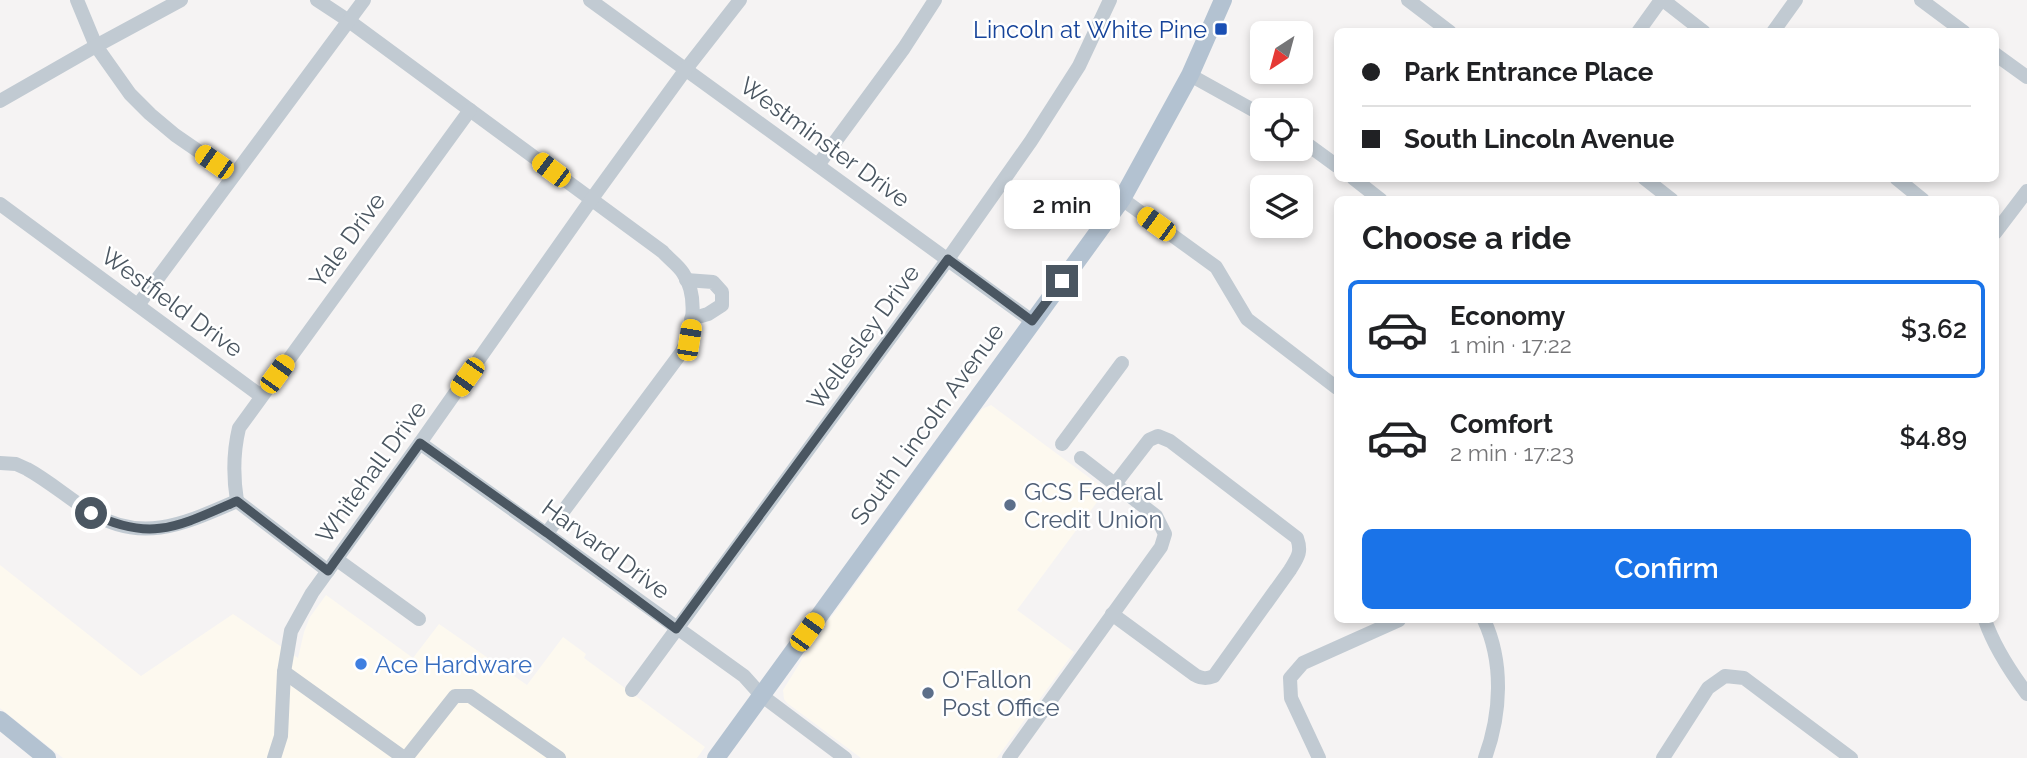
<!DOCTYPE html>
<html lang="en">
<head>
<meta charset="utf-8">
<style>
	body { margin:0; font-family:Raleway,sans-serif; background:#f6f6f6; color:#202124; height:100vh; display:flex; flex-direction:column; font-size:26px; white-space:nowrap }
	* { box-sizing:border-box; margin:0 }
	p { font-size:23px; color:#757577 }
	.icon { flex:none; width:38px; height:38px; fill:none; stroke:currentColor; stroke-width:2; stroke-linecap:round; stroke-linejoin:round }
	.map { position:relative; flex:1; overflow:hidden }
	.sheet { position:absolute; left:1334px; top:196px; width:665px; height:427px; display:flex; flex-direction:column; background:#fff; border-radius:10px; box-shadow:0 4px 10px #0003 }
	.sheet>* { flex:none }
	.hud { position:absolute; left:1334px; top:28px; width:665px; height:154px; border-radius:10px; box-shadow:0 4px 10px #0003; display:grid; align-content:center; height:154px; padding:0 28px; background:#fff }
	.needle { width:46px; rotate:216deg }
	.buttons { position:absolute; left:1250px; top:21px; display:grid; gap:14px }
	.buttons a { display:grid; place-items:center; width:63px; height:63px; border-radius:10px; background:#fff; box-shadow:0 4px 10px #0003; font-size:35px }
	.end { position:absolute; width:32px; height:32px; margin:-16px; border:9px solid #4a5661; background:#fff; box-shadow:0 0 0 4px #fff }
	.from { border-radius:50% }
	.bubble { position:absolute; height:49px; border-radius:10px; background:#fff; box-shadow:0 4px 10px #0003; font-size:23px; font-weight:600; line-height:49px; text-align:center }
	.car { position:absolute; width:21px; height:42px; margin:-21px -10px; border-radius:9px; box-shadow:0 0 5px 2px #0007; background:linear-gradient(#f5c518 24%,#345 0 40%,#f5c518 0 76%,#345 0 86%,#f5c518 0) }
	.hud b { display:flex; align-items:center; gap:24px; height:66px; font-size:26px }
	.hud b+b { border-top:2px solid #e0e0e0 }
	.hud i { width:18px; height:18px; background:#202124 }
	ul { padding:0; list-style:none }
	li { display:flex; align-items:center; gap:21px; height:98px; margin:0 14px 10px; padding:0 14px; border:4px solid transparent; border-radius:10px }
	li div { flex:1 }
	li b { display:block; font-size:26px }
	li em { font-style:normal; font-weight:600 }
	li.active { border-color:#1a73e8 }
	li>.icon { width:63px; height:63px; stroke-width:1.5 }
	h2 { padding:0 28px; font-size:32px; line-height:84px }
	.button { display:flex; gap:14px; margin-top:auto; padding:14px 28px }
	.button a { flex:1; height:80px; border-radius:10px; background:#1a73e8; color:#fff; font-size:28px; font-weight:600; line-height:80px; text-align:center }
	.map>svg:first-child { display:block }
	.commercial { fill:#fdf9ef }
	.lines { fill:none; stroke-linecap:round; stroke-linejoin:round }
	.minor { stroke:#c1cad2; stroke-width:14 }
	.major { stroke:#b3c2d1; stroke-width:18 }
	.route { stroke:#4a5661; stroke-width:9 }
	.transit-dot { fill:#1a4fb4; stroke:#fff; stroke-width:2.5 }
	.service-dot { fill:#5c6f8a; stroke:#fff; stroke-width:2.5 }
	.shop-dot { fill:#3f7fe0; stroke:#fff; stroke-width:2.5 }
	.labels { text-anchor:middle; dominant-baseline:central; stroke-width:5; stroke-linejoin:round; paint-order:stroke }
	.transit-label { font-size:24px; fill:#164399; stroke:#fff; text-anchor:end }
	.street-label { font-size:24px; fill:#4a5661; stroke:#fff }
	.service-label { font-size:24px; fill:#4e5e75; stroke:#fff; text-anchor:start }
	.shop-label { font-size:24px; fill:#366cbe; stroke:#fff; text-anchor:start }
</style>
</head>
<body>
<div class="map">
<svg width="2027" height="758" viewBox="0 0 2027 758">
	<rect width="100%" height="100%" fill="#f5f3f3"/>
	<g class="commercial">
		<polygon points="991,405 1106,490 1017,610 1074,652 997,758 861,758 787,703 784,699 783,690 811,645 982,409"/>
		<polygon points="0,565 141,676 233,614 298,658 304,632 310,617 326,595 413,658 439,624 527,685 563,637 586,654 584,658 705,747 697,758 63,758 0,708"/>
	</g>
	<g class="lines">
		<g class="minor">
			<polyline points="77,0 96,46 130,94 150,114 175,135 233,175"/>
			<path d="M317,0l32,21 314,231c6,7 15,13 20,21 15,22 11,58 -2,80l-134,180"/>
			<polyline points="590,0 1032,321"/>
			<polyline points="1408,0 1450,32"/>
			<polyline points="1663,0 1704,32"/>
			<polyline points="1921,0 1964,32"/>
			<polyline points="1638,32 1661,0"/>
			<polyline points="1773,32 1796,0"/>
			<polyline points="1995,54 2027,77"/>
			<polyline points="1190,75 1262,115"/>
			<polyline points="0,101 96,46 181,0"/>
			<polyline points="1300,139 1337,166"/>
			<polyline points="818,165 904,48 935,0"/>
			<polyline points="1353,178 1381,200"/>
			<polyline points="1644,178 1672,200"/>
			<polyline points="1896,178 1923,200"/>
			<polyline points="1122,199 1216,267 1247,319 1337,388"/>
			<polyline points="0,204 261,396"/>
			<polyline points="1995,233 2027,191"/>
			<polyline points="686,280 713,282 722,292 722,305 708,314 691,319"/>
			<polyline points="138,305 364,0"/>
			<polyline points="420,443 744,676 761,695 845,758"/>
			<polyline points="1062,444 1122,363"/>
			<path d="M0,463l16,1 11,5c22,12 41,29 62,42 52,34 97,12 148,-10"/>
			<path d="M237,501c-4,-25 -4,-48 2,-73l231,-318"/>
			<polyline points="237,501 328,571"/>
			<polyline points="336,559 419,619"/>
			<path d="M1112,614l83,61c7,4 12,4 19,1l76,-106c8,-13 12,-18 7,-32l-127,-97 -12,-5 -9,4 -34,44"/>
			<path d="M1484,620c20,43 17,94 1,138"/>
			<path d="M1985,620c9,27 25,51 42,74"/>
			<polyline points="284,672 404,758"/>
			<polyline points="632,690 948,259 1031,141 1079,66 1110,0"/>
			<polyline points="274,758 281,736 284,672 291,631 312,593 420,443 591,200 686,69 740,0"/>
			<polyline points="406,758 455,696 470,696 559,758"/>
			<polyline points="1009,758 1161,547 1165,534 1156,516 1081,458"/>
			<polyline points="1319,758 1291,698 1290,678 1303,663 1399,620"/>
			<polyline points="1663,758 1708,688 1725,676 1744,678 1851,758"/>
		</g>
		<g class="major">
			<polyline points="0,720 47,758"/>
			<polyline points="716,758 1122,199 1190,75 1223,0"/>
		</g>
	</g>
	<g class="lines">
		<path class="route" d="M91,513c60,30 88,13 146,-12l91,70 92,-128 127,90 129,96 272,-370 84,62 30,-40"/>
	</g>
	<rect class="transit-dot" x="1214" y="22" width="14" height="14" rx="3.5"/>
	<g class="service-dot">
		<circle cx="1010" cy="505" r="7"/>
		<circle cx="928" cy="693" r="7"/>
	</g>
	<circle class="shop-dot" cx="361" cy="664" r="7"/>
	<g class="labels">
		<g class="transit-label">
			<text x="1207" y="29">Lincoln at White Pine</text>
		</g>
		<g class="street-label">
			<text transform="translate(825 142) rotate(36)">Westminster Drive</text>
			<text transform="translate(347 240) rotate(-54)">Yale Drive</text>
			<text transform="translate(172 302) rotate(36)">Westfield Drive</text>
			<text transform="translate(863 337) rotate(-54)">Wellesley Drive</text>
			<text transform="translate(927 424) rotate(-54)">South Lincoln Avenue</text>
			<text transform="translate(371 472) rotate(-54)">Whitehall Drive</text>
			<text transform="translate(606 549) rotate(36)">Harvard Drive</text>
		</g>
		<g class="service-label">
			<text x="1024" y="491">GCS Federal<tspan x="1024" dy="28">Credit Union</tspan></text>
			<text x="942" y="679">O'Fallon<tspan x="942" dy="28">Post Office</tspan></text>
		</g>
		<g class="shop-label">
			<text x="375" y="664">Ace Hardware</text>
		</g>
	</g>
</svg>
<div class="buttons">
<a><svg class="needle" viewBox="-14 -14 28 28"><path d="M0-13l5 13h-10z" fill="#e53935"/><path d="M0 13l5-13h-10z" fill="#757577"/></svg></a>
<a><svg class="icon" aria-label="locate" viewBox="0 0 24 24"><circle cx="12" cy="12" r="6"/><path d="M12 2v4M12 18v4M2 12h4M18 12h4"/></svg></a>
<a><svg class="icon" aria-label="layers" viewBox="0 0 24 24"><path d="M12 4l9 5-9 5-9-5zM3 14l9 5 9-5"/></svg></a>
</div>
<i class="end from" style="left:91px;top:513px"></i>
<i class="end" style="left:1062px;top:281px"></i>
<div class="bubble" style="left:1004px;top:180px;width:116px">2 min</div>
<i class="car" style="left:214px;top:162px;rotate:305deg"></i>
<i class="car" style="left:551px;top:170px;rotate:307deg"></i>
<i class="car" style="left:1156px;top:224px;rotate:306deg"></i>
<i class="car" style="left:689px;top:340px;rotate:9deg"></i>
<i class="car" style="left:277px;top:374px;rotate:36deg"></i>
<i class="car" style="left:467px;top:377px;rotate:215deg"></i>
<i class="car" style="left:807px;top:632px;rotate:36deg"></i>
<div class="hud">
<b><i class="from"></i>Park Entrance Place</b>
<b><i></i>South Lincoln Avenue</b>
</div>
<section class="sheet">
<h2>Choose a ride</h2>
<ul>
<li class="active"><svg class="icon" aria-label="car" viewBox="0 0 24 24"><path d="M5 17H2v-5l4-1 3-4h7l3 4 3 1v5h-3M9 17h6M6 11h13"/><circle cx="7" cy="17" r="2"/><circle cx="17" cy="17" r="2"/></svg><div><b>Economy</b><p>1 min · 17:22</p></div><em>$3.62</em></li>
<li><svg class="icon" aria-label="car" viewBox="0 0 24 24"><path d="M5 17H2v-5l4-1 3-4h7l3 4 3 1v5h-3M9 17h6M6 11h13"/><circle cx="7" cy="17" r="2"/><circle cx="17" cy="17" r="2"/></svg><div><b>Comfort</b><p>2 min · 17:23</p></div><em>$4.89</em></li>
</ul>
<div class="button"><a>Confirm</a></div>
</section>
</div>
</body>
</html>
